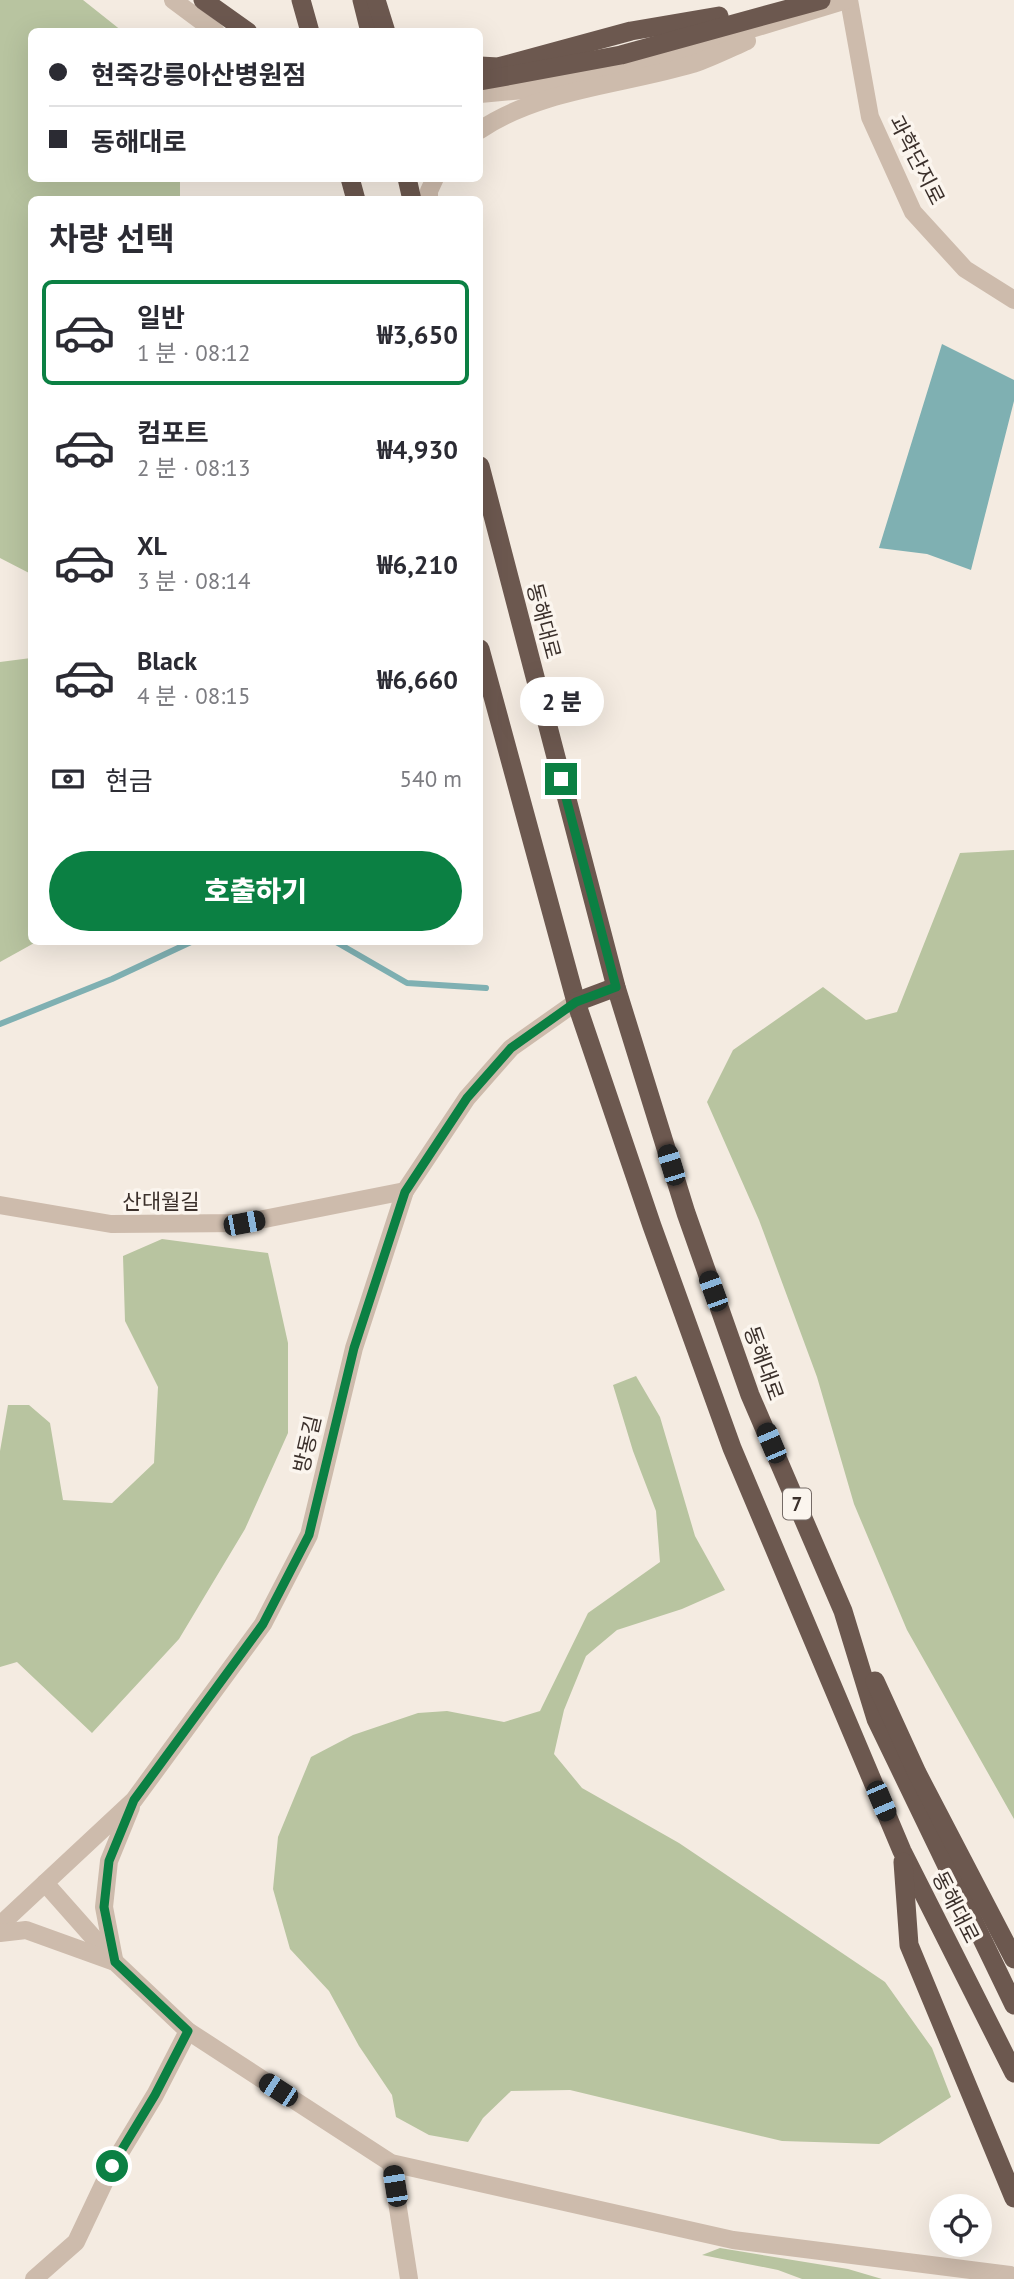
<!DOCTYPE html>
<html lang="ko">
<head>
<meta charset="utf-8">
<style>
	body { margin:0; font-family:"PT Sans","Noto Sans KR",sans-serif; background:#f7f7f7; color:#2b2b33; height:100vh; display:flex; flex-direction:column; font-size:26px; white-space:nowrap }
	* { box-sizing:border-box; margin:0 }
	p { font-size:23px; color:#7c7c81 }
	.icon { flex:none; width:38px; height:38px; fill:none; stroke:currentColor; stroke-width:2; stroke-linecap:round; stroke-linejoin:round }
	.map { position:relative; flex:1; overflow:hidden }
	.panel { position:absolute; left:28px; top:196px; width:455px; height:749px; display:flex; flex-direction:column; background:#fff; border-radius:10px; box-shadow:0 7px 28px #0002 }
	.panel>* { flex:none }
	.banner { position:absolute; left:28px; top:28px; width:455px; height:154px; border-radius:10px; box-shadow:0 7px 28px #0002; display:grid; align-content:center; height:154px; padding:0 21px; background:#fff }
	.tools { position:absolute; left:929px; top:2194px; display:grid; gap:14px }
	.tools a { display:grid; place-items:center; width:63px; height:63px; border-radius:50%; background:#fff; box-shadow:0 7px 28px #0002; font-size:35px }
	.end { position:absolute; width:32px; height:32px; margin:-16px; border:9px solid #0b8043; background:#fff; box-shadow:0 0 0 4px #fff }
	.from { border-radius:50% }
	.bubble { position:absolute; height:49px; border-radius:24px; background:#fff; box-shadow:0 7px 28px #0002; font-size:23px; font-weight:800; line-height:49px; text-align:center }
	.car { position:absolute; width:21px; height:42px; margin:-21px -10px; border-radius:9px; box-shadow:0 0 5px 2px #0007; background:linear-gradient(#222 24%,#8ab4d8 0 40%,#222 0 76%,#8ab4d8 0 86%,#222 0) }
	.banner b { display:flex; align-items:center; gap:24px; height:66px; font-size:26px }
	.banner b+b { border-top:2px solid #e1e1e2 }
	.banner i { width:18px; height:18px; background:#2b2b33 }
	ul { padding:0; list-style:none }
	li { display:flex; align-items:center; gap:21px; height:105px; margin:0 14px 10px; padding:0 7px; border:4px solid transparent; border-radius:10px }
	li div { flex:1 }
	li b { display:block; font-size:26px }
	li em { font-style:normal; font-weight:800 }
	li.on { border-color:#0b8043 }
	li>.icon { width:63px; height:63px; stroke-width:1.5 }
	h2 { padding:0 21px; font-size:32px; line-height:84px }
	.pay { display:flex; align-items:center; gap:18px; height:77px; padding:0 21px; font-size:26px }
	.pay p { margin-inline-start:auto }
	.cta { display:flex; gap:14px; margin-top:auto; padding:14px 21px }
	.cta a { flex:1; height:80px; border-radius:42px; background:#0b8043; color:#fff; font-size:28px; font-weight:800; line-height:80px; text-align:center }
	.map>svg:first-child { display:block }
	.green { fill:#b8c4a0 }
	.water { fill:#7fb0b2 }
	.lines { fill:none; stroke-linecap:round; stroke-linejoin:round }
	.stream { stroke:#7fb0b2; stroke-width:6 }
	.minor { stroke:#cdbbac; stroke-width:18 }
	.tertiary { stroke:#cdbbac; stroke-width:18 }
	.trunk { stroke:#6c584f; stroke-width:19 }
	.route { stroke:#0b8043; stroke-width:9 }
	.labels { text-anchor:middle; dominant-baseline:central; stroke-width:7; stroke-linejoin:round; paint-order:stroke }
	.shield { fill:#fbf5ee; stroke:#756b66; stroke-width:2 }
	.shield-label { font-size:19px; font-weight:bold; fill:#3b302b }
	.street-label { font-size:21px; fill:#3b302b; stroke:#fbf5ee }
</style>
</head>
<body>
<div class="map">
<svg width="1014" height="2279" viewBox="0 0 1014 2279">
	<rect width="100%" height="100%" fill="#f4ebe1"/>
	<g class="green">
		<polygon points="0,0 83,0 122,31 32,32 32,178 180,179 180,199 32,200 31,574 0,558"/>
		<polygon points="31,658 32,942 36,942 0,962 0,662"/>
		<polygon points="1014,850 1014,1819 907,1630 854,1504 817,1377 759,1220 707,1102 733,1050 823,987 866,1020 897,1012 960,853"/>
		<polygon points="162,1239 268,1253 288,1343 288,1433 245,1529 179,1639 92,1733 17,1662 0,1667 0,1451 8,1405 29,1405 50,1423 63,1500 112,1503 154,1463 158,1387 125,1321 123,1256"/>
		<polygon points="636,1376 660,1417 695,1536 725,1590 682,1609 617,1630 586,1656 564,1710 554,1754 582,1788 679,1843 885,1982 932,2048 951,2097 879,2144 782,2141 570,2090 511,2091 483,2118 468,2142 429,2135 396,2117 392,2095 359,2046 329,1991 290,1949 273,1889 278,1837 311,1757 353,1735 418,1713 447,1711 504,1722 540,1711 588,1613 660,1562 656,1511 633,1451 613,1385"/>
		<polygon points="720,2248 848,2269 882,2279 802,2279 778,2270 702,2255"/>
	</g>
	<polygon class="water" points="942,344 1014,380 1014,401 971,570 927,554 879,548"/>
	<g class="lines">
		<g class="stream">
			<polyline points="336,942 407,983 486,988"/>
			<polyline points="0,1024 112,979 191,942"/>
		</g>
		<g class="minor">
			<polyline points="849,0 870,117 913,212 965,269 1014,300"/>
			<polyline points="0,1205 111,1224 244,1223 405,1191"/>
			<polyline points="391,2163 409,2279"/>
			<polyline points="34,2279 76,2242 112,2166 155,2095 188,2031"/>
		</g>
		<g class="tertiary">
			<polyline points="173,0 216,32"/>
			<polyline points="480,94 534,89 629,66 847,0"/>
			<path d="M480,130c61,-41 143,-45 213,-66 18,-6 36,-15 54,-23"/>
			<polyline points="429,200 429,191 435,178"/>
			<polyline points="45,1883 115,1962 188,2031 391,2163 733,2240 1010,2275"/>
			<polyline points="0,1925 134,1800 263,1624 309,1535 354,1348 405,1191 467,1098 511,1048 576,1002"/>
			<polyline points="0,1933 26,1930 112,1961"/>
			<polyline points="114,1959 104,1907 109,1861 131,1807"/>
		</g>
		<g class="trunk">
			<polyline points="203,0 248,32"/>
			<polyline points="301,0 310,32"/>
			<polyline points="362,0 370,32"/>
			<polyline points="376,0 386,32"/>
			<polyline points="480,66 498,67 631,31 719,16"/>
			<polyline points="480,81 621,55 821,0"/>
			<polyline points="350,178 356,200"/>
			<polyline points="407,178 412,200"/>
			<polyline points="480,466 616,987 686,1213 750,1395 843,1611 876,1719 1014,2005"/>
			<polyline points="480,649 576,1002 652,1226 732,1448 902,1851 1014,2073"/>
			<polyline points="576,1002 616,987"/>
			<polyline points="875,1681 917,1773 1014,1959"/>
			<polyline points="903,1862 909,1945 1014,2198"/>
		</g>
	</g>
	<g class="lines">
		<polyline class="route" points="112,2166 155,2095 188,2031 115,1962 104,1907 109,1861 134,1800 263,1624 309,1535 354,1348 405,1192 467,1098 511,1048 576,1002 616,987 561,779"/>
	</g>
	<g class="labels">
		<rect class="shield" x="783" y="1488.5" width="28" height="31" rx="5"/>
		<g class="shield-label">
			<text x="797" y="1504">7</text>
		</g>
		<g class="street-label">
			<text transform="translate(917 160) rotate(63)">과학단지로</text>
			<text transform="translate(544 621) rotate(75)">동해대로</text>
			<text x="161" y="1201">산대월길</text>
			<text transform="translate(764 1363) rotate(70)">동해대로</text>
			<text transform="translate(307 1444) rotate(-77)">방동길</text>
			<text transform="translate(956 1907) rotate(63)">동해대로</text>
		</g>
	</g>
</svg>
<div class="tools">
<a><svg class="icon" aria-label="locate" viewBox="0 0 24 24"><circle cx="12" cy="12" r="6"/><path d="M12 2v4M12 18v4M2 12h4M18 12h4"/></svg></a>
</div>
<i class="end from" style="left:112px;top:2166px"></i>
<i class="end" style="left:561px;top:779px"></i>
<div class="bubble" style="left:520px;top:677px;width:84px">2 분</div>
<i class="car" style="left:671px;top:1165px;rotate:343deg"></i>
<i class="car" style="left:244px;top:1223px;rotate:79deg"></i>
<i class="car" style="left:713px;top:1291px;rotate:340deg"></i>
<i class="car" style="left:771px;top:1443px;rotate:337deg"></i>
<i class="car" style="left:881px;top:1801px;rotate:157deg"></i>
<i class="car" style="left:278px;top:2090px;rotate:303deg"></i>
<i class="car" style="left:395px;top:2186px;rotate:351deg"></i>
<div class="banner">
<b><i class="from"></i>현죽강릉아산병원점</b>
<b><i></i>동해대로</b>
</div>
<section class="panel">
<h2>차량 선택</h2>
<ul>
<li class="on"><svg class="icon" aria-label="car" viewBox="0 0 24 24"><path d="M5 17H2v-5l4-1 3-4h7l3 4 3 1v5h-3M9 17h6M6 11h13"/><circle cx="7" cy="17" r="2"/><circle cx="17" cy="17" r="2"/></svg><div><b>일반</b><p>1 분 · 08:12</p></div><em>₩3,650</em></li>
<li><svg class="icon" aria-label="car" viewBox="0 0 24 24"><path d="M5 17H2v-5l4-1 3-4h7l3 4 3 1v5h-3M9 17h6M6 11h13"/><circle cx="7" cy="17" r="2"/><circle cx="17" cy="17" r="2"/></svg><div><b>컴포트</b><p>2 분 · 08:13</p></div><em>₩4,930</em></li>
<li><svg class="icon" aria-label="car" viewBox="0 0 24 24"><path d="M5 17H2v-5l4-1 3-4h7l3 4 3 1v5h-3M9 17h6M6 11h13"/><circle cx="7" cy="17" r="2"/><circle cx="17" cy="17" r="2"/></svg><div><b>XL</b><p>3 분 · 08:14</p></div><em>₩6,210</em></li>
<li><svg class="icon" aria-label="car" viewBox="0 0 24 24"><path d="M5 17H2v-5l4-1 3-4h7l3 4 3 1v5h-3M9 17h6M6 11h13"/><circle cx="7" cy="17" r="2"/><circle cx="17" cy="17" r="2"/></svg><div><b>Black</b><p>4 분 · 08:15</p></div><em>₩6,660</em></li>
</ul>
<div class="pay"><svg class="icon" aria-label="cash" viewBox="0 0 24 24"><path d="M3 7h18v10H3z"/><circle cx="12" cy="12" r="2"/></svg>현금<p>540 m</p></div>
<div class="cta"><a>호출하기</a></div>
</section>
</div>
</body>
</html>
